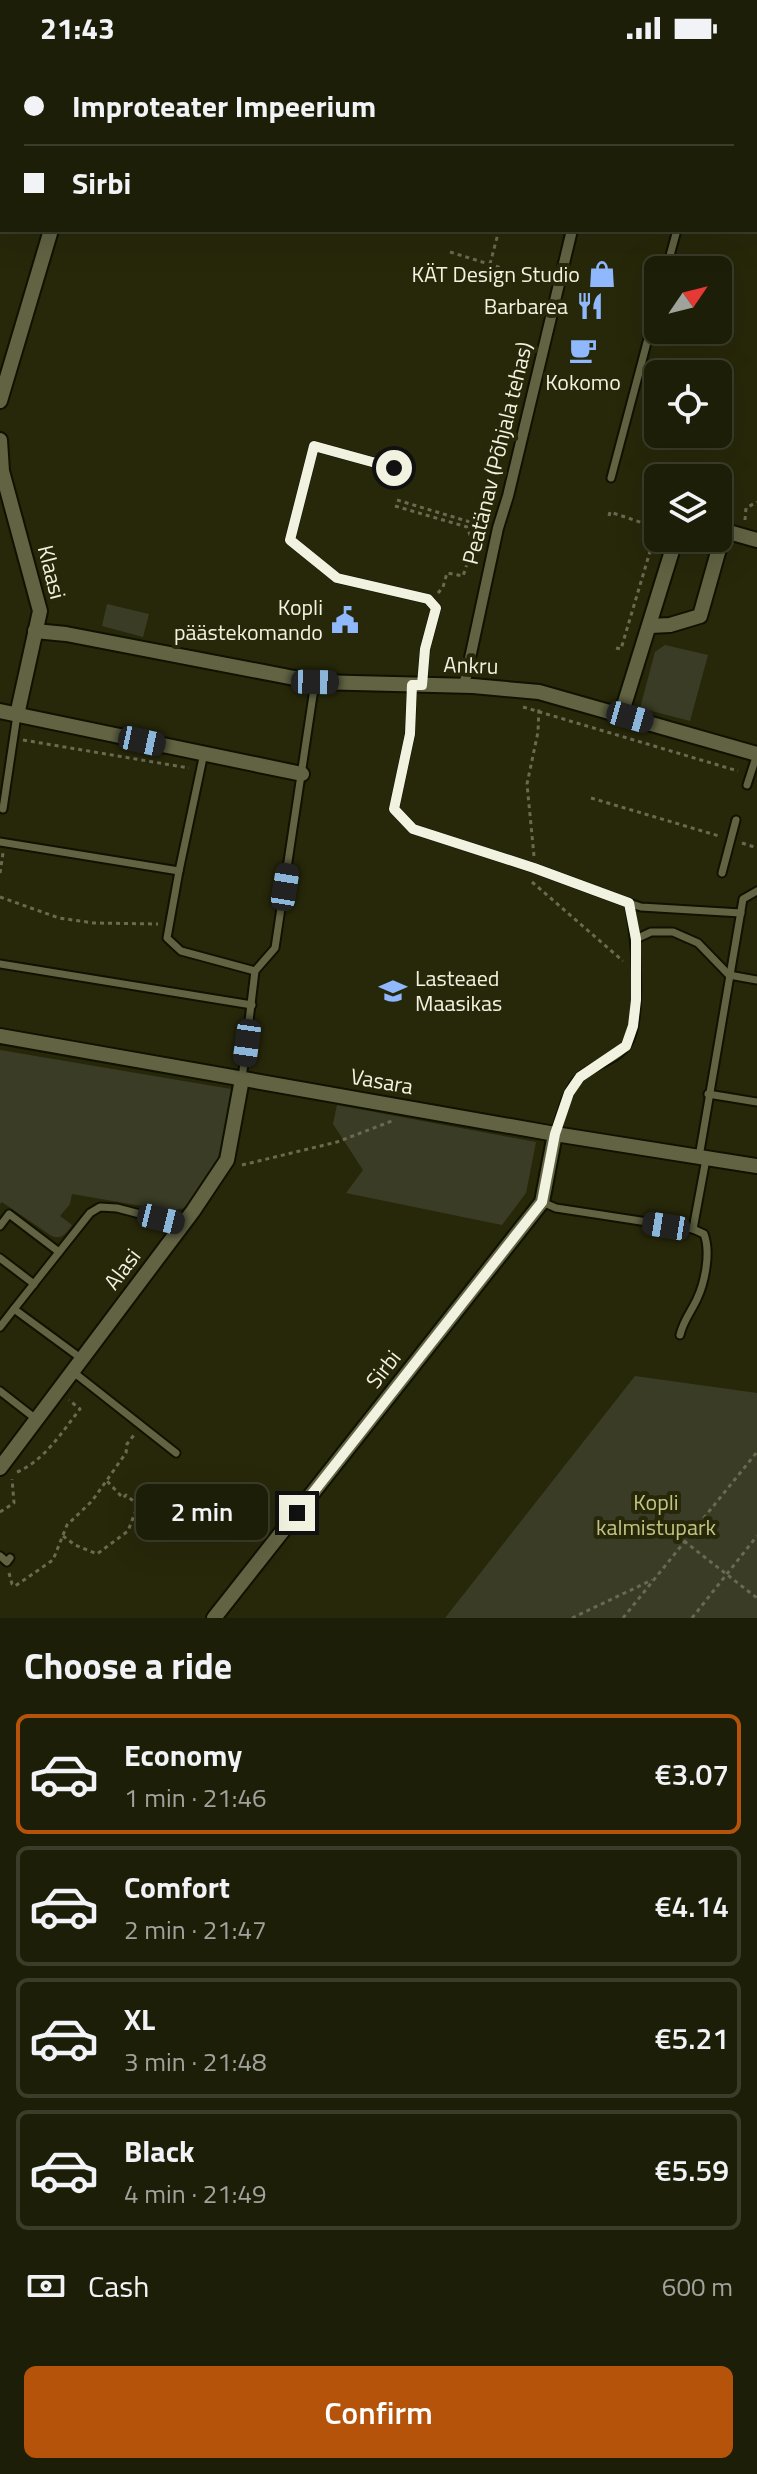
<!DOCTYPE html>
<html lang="en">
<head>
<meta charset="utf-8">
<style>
	body { margin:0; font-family:"Titillium Web",sans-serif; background:#252712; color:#f1f3f6; height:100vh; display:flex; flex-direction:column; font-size:30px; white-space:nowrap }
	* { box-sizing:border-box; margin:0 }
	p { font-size:26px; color:#a0a29c }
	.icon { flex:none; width:44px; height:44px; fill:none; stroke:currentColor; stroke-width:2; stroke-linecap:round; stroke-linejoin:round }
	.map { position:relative; height:1562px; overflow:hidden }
	.drawer { display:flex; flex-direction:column; background:#1d1e08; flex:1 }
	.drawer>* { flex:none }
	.top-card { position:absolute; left:0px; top:0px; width:758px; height:176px; box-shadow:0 8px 32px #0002,0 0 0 2px #3b3c29; display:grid; align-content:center; height:176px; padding:0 24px; background:#1d1e08 }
	.needle { width:52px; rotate:55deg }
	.buttons { position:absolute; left:644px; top:200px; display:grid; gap:16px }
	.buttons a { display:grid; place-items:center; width:88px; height:88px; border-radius:12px; background:#1d1e08; box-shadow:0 8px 32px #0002,0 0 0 2px #3b3c29; font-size:40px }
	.end { position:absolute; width:36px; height:36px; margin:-18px; border:10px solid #f1f2e0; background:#111; box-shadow:0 0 0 4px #111 }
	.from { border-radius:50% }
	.bubble { position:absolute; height:56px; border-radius:12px; background:#1d1e08; box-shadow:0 8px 32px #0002,0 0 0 2px #3b3c29; font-size:26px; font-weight:600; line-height:56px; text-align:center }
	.car { position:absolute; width:24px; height:48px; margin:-24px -12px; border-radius:10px; box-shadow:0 0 6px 2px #0007; background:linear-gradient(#222 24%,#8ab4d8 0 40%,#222 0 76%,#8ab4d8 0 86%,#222 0) }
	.top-card b { display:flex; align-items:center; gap:28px; height:76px; font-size:30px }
	.top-card b+b { border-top:2px solid #3b3c29 }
	.top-card i { width:20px; height:20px; background:#f1f3f6 }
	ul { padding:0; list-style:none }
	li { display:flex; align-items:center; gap:24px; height:120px; margin:0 16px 12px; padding:0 8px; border:4px solid #3b3c29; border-radius:12px }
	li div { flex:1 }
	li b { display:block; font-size:30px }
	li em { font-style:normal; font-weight:600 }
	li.on { border-color:#b45309 }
	li>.icon { width:72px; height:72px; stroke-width:1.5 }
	h2 { padding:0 24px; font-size:36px; line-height:96px }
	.pay { display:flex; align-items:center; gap:20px; height:88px; padding:0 24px; font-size:30px }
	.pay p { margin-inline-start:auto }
	.primary-button { display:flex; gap:16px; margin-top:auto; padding:16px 24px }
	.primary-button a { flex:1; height:92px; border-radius:12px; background:#b45309; color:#fff; font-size:32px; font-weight:600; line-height:92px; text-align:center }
	.status { display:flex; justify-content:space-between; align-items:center; height:56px; padding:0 40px; background:#1d1e08; direction:ltr }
	.status svg { height:22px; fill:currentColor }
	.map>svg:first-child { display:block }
	.green { fill:#3b3c26 }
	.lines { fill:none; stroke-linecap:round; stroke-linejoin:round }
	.service-casing { stroke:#110; stroke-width:11 }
	.pedestrian-casing { stroke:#110; stroke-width:14 }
	.minor-casing { stroke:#110; stroke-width:18 }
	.path { stroke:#696a50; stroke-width:3; stroke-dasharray:4 4; stroke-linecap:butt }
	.service { stroke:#616343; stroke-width:7 }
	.pedestrian { stroke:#616343; stroke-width:10 }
	.minor { stroke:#616343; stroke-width:14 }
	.route { stroke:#f1f2e0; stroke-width:10 }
	.labels { text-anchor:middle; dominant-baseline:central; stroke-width:8; stroke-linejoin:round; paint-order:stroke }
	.poi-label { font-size:22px; fill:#f1f2e0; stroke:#27280a; text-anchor:end }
	.street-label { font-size:22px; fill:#f1f2e0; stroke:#27280a }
	.park-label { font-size:22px; fill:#c2c581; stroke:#27280a }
</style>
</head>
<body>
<div class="status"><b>21:43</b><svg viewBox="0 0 49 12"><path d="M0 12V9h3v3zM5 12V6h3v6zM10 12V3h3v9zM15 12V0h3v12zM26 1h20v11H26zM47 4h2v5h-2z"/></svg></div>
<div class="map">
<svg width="757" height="1562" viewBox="0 0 757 1562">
	<rect width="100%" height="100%" fill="#27280a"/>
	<g class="green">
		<polygon points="107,548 149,558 143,581 102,570"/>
		<polygon points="665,589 708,599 690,665 640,652 655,596"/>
		<path d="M0,994l231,39 -10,62 -8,18 -28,39 -14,3 -99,-17 -2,10 -10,12 12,9c-6,9 -11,16 -22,10l-48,-33 -2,2z"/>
		<polygon points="337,1049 536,1086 526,1137 502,1169 346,1137 363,1114 333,1068"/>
		<polygon points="635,1320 757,1337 757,1562 445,1562"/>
	</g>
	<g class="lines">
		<g class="service-casing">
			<g id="service">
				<polyline points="666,214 677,174"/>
				<polyline points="394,412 314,390 290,484 337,522 428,543 436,552 425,593 422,629"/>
				<polyline points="611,422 658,245"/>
				<path d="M412,629l-2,49 -16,75 19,20 121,39 95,35c6,31 15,116 -2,142 -10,15 -34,20 -47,32 -14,13 -19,39 -25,57"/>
				<polyline points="747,729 757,698"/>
				<polyline points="3,753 17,659"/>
				<polyline points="0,786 179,815 167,882 181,895 255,915"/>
				<polyline points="179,815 204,697"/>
				<polyline points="722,817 736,764"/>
				<polyline points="629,847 641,851 741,857"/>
				<polyline points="636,883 651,876 673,876 698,887 729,919 757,924"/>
				<polyline points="0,908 252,949"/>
				<polyline points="242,1023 255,915 275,892 315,626"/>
				<polyline points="708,1038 757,1046"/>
				<polyline points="699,1101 743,843 757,835"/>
				<polyline points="542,1146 556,1152 693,1173"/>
				<polyline points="0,1170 9,1158 59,1196"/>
				<polyline points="0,1202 34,1228"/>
				<polyline points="14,1253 90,1157 100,1151 117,1152 182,1169"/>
				<polyline points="0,1271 14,1253 82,1303"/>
				<path d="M680,1279c3,-14 11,-23 17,-36 8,-17 14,-47 7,-65l-11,-5 13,-70"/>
				<polyline points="72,1315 176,1397"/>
				<polyline points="0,1335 36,1363"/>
				<polyline points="0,1500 7,1506 10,1502"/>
			</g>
		</g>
		<g class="pedestrian-casing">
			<polyline id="pedestrian" points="464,630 498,472 508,440 572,174"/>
		</g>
		<g class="minor-casing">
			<g id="minor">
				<polyline points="479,0 481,2"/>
				<polyline points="101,2 102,0"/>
				<polyline points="756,118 757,118"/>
				<polyline points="0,345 51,174"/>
				<polyline points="0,384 2,415 40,555 17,659"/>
				<polyline points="718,473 757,484"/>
				<polyline points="650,570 670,569 700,560 724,475"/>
				<polyline points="35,575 66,578 315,626 473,630 539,636 757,698"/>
				<polyline points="0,655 302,718"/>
				<polyline points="621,659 676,482"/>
				<polyline points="0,980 555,1078 757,1110"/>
				<polyline points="0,1412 193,1155 227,1104 242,1023"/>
				<polyline points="214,1562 542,1146 555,1078"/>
			</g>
		</g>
		<g class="path">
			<polyline points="450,196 547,226"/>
			<polyline points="490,208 499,174"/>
			<polyline points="397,444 480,469"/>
			<polyline points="395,450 467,471 473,487"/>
			<polyline points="609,460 610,456 658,472"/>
			<polyline points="745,464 746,452 757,446"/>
			<polyline points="438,537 443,531 447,517 463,520 480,469 483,469"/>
			<polyline points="616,592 621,593 657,472"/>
			<polyline points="523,651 738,715"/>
			<polyline points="23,684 189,712"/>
			<polyline points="591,742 719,780"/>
			<polyline points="742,787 757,792"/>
			<polyline points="534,800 527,728 538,676 539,650"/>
			<polyline points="0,817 3,797"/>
			<polyline points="532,826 623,905"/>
			<polyline points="0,841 59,862 94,867 158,868"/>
			<polyline points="242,1109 337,1086 392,1065"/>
			<path d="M17,1416c28,-12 45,-40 63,-63l-11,-9"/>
			<polyline points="0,1456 14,1447 12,1423"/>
			<polyline points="63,1480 75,1489 97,1498 128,1475 138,1449 126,1439 123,1442 107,1425"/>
			<polyline points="684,1485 757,1542"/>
			<polyline points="9,1517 12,1528 15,1530 53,1504 67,1469 92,1445 126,1397 127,1388 134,1379"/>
			<polyline points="572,1562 652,1524"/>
			<polyline points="623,1562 757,1396"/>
			<polyline points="692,1562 757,1480"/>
		</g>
		<use href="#service" class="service"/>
		<use href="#pedestrian" class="pedestrian"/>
		<use href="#minor" class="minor"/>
	</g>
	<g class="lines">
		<polyline class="route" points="297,1457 542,1146 555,1078 569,1037 580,1021 626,990 633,970 636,944 636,883 629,847 534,812 413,773 394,753 410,678 412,629 422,629 425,593 436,552 428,543 337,522 290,484 314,390 394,412"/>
	</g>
	<defs>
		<g id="shop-bare" transform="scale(2.16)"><path d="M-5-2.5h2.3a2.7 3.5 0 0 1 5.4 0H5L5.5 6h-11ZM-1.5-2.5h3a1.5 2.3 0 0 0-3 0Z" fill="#8fb8fd" stroke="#27280a" stroke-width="2.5" paint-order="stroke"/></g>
		<g id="restaurant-bare" transform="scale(2.16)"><path d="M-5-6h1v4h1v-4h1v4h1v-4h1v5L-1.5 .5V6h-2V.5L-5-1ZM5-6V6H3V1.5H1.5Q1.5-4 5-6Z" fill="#8fb8fd" stroke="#27280a" stroke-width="2.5" paint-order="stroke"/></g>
		<g id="cafe-bare" transform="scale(2.16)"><path d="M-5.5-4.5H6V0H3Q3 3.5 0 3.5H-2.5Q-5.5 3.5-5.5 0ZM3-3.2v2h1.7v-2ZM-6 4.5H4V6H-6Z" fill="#8fb8fd" stroke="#27280a" stroke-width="2.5" paint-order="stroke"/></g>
		<g id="civic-bare" transform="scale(2.16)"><path d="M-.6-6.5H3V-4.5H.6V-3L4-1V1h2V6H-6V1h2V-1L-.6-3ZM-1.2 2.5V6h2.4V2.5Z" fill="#8fb8fd" stroke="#27280a" stroke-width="2.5" paint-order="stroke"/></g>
		<g id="school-bare" transform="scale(2.16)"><path d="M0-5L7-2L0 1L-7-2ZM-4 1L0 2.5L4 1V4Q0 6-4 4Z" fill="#8fb8fd" stroke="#27280a" stroke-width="2.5" paint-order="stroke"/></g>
	</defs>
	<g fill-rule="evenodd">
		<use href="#shop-bare" x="602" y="218"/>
		<use href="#restaurant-bare" x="590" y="250"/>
		<use href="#cafe-bare" x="583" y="294"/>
		<use href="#civic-bare" x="345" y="564"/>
		<use href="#school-bare" x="393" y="935"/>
	</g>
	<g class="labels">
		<g class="poi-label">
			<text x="580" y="218">KÄT Design Studio</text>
			<text x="568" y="250">Barbarea</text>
			<text x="583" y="326" text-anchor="middle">Kokomo</text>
			<text x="323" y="551">Kopli<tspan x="323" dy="25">päästekomando</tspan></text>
			<text x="415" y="922" text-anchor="start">Lasteaed<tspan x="415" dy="25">Maasikas</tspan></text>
		</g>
		<g class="street-label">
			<text transform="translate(497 397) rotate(-76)">Peatänav (Põhjala tehas)</text>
			<text transform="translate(52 516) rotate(76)">Klaasi</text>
			<text transform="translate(471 609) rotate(2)">Ankru</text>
			<text transform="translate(382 1025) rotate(10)">Vasara</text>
			<text transform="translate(122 1213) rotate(-53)">Alasi</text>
			<text transform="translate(383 1313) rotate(-52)">Sirbi</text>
		</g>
		<g class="park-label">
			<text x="656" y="1446">Kopli<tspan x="656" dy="25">kalmistupark</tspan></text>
		</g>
	</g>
</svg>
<div class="buttons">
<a><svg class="needle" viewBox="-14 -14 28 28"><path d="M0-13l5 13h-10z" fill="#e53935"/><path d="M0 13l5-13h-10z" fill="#a0a29c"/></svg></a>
<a><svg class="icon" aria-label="locate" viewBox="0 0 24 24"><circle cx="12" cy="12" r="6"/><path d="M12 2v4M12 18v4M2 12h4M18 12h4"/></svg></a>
<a><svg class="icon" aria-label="layers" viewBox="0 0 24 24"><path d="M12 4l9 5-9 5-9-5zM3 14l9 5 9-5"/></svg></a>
</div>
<i class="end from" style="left:394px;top:412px"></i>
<i class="end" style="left:297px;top:1457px"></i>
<div class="bubble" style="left:136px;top:1428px;width:132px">2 min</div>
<i class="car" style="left:315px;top:626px;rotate:91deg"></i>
<i class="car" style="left:630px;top:661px;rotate:106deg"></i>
<i class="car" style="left:142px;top:685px;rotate:102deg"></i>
<i class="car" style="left:285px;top:831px;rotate:9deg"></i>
<i class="car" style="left:247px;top:987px;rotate:188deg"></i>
<i class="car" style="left:161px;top:1163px;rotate:104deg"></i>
<i class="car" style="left:666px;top:1170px;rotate:279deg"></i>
<div class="top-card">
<b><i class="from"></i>Improteater Impeerium</b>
<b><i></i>Sirbi</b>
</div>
</div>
<section class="drawer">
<h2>Choose a ride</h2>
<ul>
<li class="on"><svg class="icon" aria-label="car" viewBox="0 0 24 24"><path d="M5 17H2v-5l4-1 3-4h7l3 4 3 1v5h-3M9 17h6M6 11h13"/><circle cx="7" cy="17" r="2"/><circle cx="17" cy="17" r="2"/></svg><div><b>Economy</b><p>1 min · 21:46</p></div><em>€3.07</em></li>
<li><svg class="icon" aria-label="car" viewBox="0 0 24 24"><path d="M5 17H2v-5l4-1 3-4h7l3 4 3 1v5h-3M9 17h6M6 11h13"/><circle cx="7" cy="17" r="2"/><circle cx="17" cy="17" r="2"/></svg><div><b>Comfort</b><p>2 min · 21:47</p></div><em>€4.14</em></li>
<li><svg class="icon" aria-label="car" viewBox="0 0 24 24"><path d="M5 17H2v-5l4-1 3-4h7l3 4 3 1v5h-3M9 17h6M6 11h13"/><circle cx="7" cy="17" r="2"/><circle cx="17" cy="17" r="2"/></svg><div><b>XL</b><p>3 min · 21:48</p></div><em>€5.21</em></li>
<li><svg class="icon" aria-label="car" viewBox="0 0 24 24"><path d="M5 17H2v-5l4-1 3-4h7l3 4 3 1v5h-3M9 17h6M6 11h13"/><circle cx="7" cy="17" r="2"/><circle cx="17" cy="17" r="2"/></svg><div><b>Black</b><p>4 min · 21:49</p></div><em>€5.59</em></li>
</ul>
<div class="pay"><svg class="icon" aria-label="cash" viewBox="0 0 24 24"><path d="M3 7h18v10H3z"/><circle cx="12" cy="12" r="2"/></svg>Cash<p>600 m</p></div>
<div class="primary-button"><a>Confirm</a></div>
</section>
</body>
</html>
